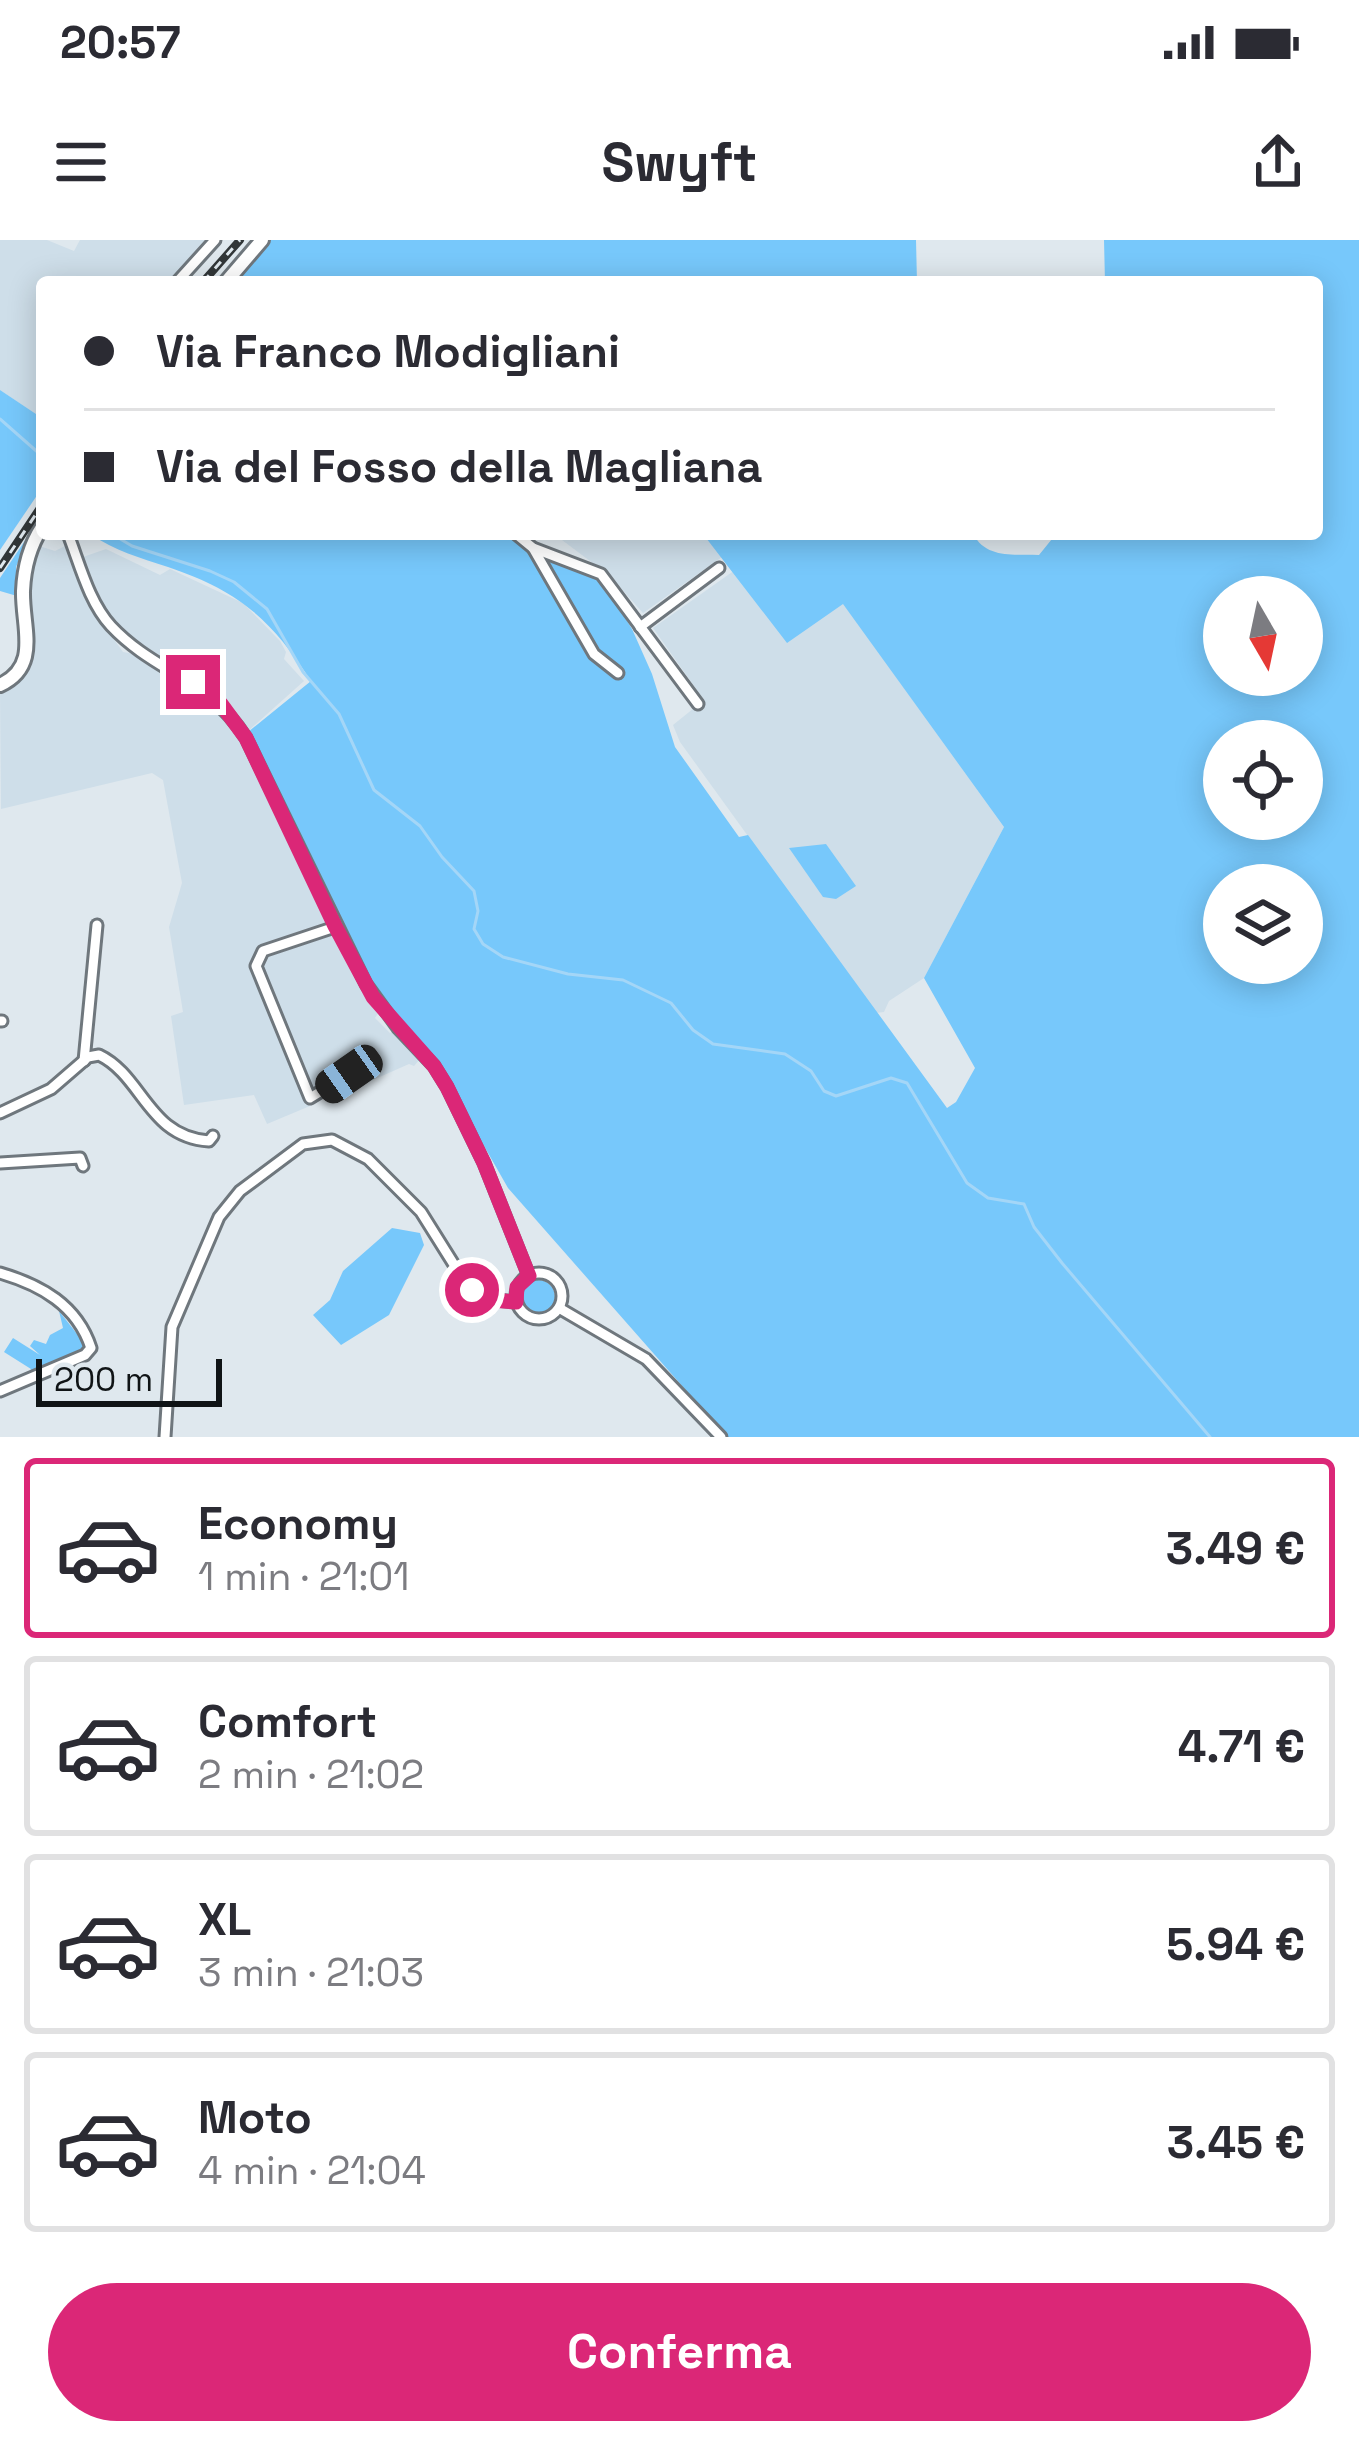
<!DOCTYPE html>
<html lang="it">
<head>
<meta charset="utf-8">
<style>
	body { margin:0; font-family:"Space Grotesk",sans-serif; background:#f7f7f7; color:#2b2b33; height:100vh; display:flex; flex-direction:column; font-size:45px; white-space:nowrap }
	* { box-sizing:border-box; margin:0 }
	p { font-size:39px; color:#7c7c81 }
	.icon { flex:none; width:66px; height:66px; fill:none; stroke:currentColor; stroke-width:2; stroke-linecap:round; stroke-linejoin:round }
	.map { position:relative; height:1197px; overflow:hidden }
	.sheet { display:flex; flex-direction:column; background:#fff; flex:1 }
	.sheet>* { flex:none }
	.top-card { position:absolute; left:36px; top:36px; width:1287px; height:264px; border-radius:12px; box-shadow:0 6px 30px #0003; display:grid; align-content:center; height:264px; padding:0 48px; background:#fff }
	.needle { width:78px; rotate:171deg }
	.tools { position:absolute; left:1203px; top:336px; display:grid; gap:24px }
	.tools a { display:grid; place-items:center; width:120px; height:120px; border-radius:50%; background:#fff; box-shadow:0 6px 30px #0003; font-size:60px }
	.scale { position:absolute; left:36px; bottom:30px; width:186px; box-sizing:border-box; padding-left:12px; border:6px solid #101416; border-top:0; font-size:33px; line-height:42px; white-space:nowrap; color:#101416; -webkit-text-stroke:9px #dfe8ee; paint-order:stroke }
	.end { position:absolute; width:54px; height:54px; margin:-27px; border:15px solid #db2777; background:#fff; box-shadow:0 0 0 6px #fff }
	.from { border-radius:50% }
	.car { position:absolute; width:36px; height:72px; margin:-36px -18px; border-radius:15px; box-shadow:0 0 9px 3px #0007; background:linear-gradient(#222 24%,#8ab4d8 0 40%,#222 0 76%,#8ab4d8 0 86%,#222 0) }
	.top-card b { display:flex; align-items:center; gap:42px; height:114px; font-size:45px }
	.top-card b+b { border-top:3px solid #e1e1e2 }
	.top-card i { width:30px; height:30px; background:#2b2b33 }
	ul { padding:21px 0 0; list-style:none }
	li { display:flex; align-items:center; gap:36px; height:180px; margin:0 24px 18px; padding:0 24px; border:6px solid #e1e1e2; border-radius:12px }
	li div { flex:1 }
	li b { display:block; font-size:45px }
	li em { font-style:normal; font-weight:800 }
	li.active { border-color:#db2777 }
	li>.icon { width:108px; height:108px; stroke-width:1.5 }
	.action { display:flex; gap:24px; margin-top:auto; padding:24px 48px }
	.action a { flex:1; height:138px; border-radius:72px; background:#db2777; color:#fff; font-size:48px; font-weight:800; line-height:138px; text-align:center }
	.status { display:flex; justify-content:space-between; align-items:center; height:84px; padding:0 60px; background:#fff; direction:ltr }
	.status svg { height:33px; fill:currentColor }
	header { display:flex; justify-content:space-between; align-items:center; height:156px; padding:0 48px; background:#fff; font-size:54px; font-weight:800 }
	.map>svg:first-child { display:block }
	.built { fill:#cedee9 }
	.green { fill:#77c8fb; fill-rule:evenodd }
	.lines { fill:none; stroke-linecap:round; stroke-linejoin:round }
	.stream { stroke:#a4d6f7; stroke-width:3 }
	.minor-casing { stroke:#6f777d; stroke-width:15 }
	.major-casing { stroke:#6f777d; stroke-width:18 }
	.minor { stroke:#fff; stroke-width:9 }
	.major { stroke:#fff; stroke-width:12 }
	.rail-casing { stroke:#313638; stroke-width:8 }
	.rail { stroke:#dfe8ee; stroke-width:3; stroke-dasharray:9; stroke-linecap:butt }
	.route { stroke:#db2777; stroke-width:15 }
</style>
</head>
<body>
<div class="status"><b>20:57</b><svg viewBox="0 0 49 12"><path d="M0 12V9h3v3zM5 12V6h3v6zM10 12V3h3v9zM15 12V0h3v12zM26 1h20v11H26zM47 4h2v5h-2z"/></svg></div>
<header><svg class="icon" aria-label="menu" viewBox="0 0 24 24"><path d="M4 6h16M4 12h16M4 18h16"/></svg>Swyft<svg class="icon" aria-label="share" viewBox="0 0 24 24"><path d="M12 15V3M7 8l5-5 5 5M5 13v7h14v-7"/></svg></header>
<div class="map">
<svg width="1359" height="1197" viewBox="0 0 1359 1197">
	<rect width="100%" height="100%" fill="#dfe8ee"/>
	<g class="built">
		<polygon points="0,0 47,0 74,11 80,0 209,0 170,42 42,42 42,178 0,150"/>
		<polygon points="554,294 703,294 722,317 643,373 610,336"/>
		<polygon points="67,305 93,370 123,412 140,415 205,459 241,497 336,699 361,749 379,772 375,778 390,793 395,790 421,818 414,826 409,824 357,847 347,842 310,866 267,884 254,855 184,865 171,776 183,772 169,687 182,643 163,540 152,533 1,569 0,451 18,442 28,430 34,412 27,337 39,306 55,311"/>
		<polygon points="106,309 160,335 170,329 243,363 280,401 286,412 284,419 304,441 248,491 215,451 132,398 107,375 83,317"/>
		<polygon points="735,330 786,399 843,363 1004,587 924,738 889,761 884,772 876,773 680,502 673,485 704,460 653,388"/>
	</g>
	<g class="green">
		<polygon points="268,0 916,0 917,42 235,42"/>
		<path d="M1104,0h255v1197h-632l-219,-249 -65,-114 -63,-72 -15,-24 -117,-246 63,-51c-40,-62 -72,-90 -143,-114 -27,-9 -54,-16 -77,-33h420l82,40 15,16 24,39 20,45 23,73 64,90 9,-2 199,273 9,-6 19,-34 -51,-90 80,-151 -161,-223 -56,39 -84,-109h270c14,25 40,20 66,21l17,-21h261v-252h-212zM1224,357h78v78h-78zM1224,501h78v78h-78zM1224,645h78v78h-78z"/>
		<polygon points="0,150 42,178 42,248 0,310"/>
		<polygon points="30,293 16,327 17,356 0,351 0,338"/>
		<polygon points="826,604 856,646 836,659 823,657 789,608"/>
		<polygon points="392,988 420,993 424,1005 389,1075 341,1105 313,1075 330,1060 343,1031"/>
		<circle cx="538" cy="1057" r="17"/>
		<polygon points="59,1071 81,1099 85,1110 29,1133 31,1129 4,1112 13,1098 40,1115 30,1106 34,1100 46,1104 50,1095 63,1088"/>
	</g>
	<g class="lines">
		<g class="stream">
			<polyline points="0,179 42,216"/>
			<polyline points="112,294 132,306 210,331 234,342 267,369 303,432 339,474 374,550 420,586 442,617 474,651 478,671 474,689 483,704 503,717 568,734 623,740 671,763 693,790 713,804 785,814 811,831 824,851 836,856 891,838 907,843 967,943 988,958 1024,964 1034,987 1062,1023 1210,1197"/>
		</g>
		<g class="minor-casing">
			<g id="minor">
				<polyline points="177,42 215,0"/>
				<path d="M68,294c12,31 21,68 43,92 44,47 97,52 135,112l120,246 32,44 36,38 13,21 37,76 45,113"/>
				<polyline points="516,294 533,308 601,334 698,464"/>
				<polyline points="533,308 594,414 618,433"/>
				<polyline points="640,387 719,328"/>
				<polyline points="335,687 263,711 256,726 310,858 349,834"/>
				<polyline points="0,781 2,781"/>
				<polyline points="84,821 97,685"/>
				<path d="M0,873l51,-24 37,-32 11,-2c44,21 49,82 110,86l4,-5"/>
				<polyline points="0,923 80,918 83,926"/>
				<path d="M0,1033c41,12 77,32 91,75l-6,7 -85,36"/>
				<circle cx="539" cy="1056" r="23"/>
				<polyline points="559,1068 646,1119 721,1197"/>
				<polyline points="165,1197 172,1087 219,977 240,951 303,904 332,900 368,919 421,972 468,1047 488,1059 516,1062"/>
			</g>
		</g>
		<g class="major-casing">
			<g id="major">
				<polyline points="226,42 262,0"/>
				<path d="M0,445c41,-19 22,-58 23,-94 1,-24 6,-44 19,-64"/>
			</g>
		</g>
		<use href="#minor" class="minor"/>
		<use href="#major" class="major"/>
		<g class="rail-casing">
			<g id="rail">
				<polyline points="203,42 240,0"/>
				<polyline points="0,328 42,265"/>
			</g>
		</g>
		<use href="#rail" class="rail"/>
	</g>
	<g class="lines">
		<polyline class="route" points="193,442 221,464 246,498 335,686 373,757 434,826 447,847 484,923 529,1036 517,1047 516,1062 491,1060 472,1050"/>
	</g>
</svg>
<div class="tools">
<a><svg class="needle" viewBox="-14 -14 28 28"><path d="M0-13l5 13h-10z" fill="#e53935"/><path d="M0 13l5-13h-10z" fill="#7c7c81"/></svg></a>
<a><svg class="icon" aria-label="locate" viewBox="0 0 24 24"><circle cx="12" cy="12" r="6"/><path d="M12 2v4M12 18v4M2 12h4M18 12h4"/></svg></a>
<a><svg class="icon" aria-label="layers" viewBox="0 0 24 24"><path d="M12 4l9 5-9 5-9-5zM3 14l9 5 9-5"/></svg></a>
</div>
<div class="scale">200 m</div>
<i class="end from" style="left:472px;top:1050px"></i>
<i class="end" style="left:193px;top:442px"></i>
<i class="car" style="left:349px;top:834px;rotate:235deg"></i>
<div class="top-card">
<b><i class="from"></i>Via Franco Modigliani</b>
<b><i></i>Via del Fosso della Magliana</b>
</div>
</div>
<section class="sheet">
<ul>
<li class="active"><svg class="icon" aria-label="car" viewBox="0 0 24 24"><path d="M5 17H2v-5l4-1 3-4h7l3 4 3 1v5h-3M9 17h6M6 11h13"/><circle cx="7" cy="17" r="2"/><circle cx="17" cy="17" r="2"/></svg><div><b>Economy</b><p>1 min · 21:01</p></div><em>3.49 €</em></li>
<li><svg class="icon" aria-label="car" viewBox="0 0 24 24"><path d="M5 17H2v-5l4-1 3-4h7l3 4 3 1v5h-3M9 17h6M6 11h13"/><circle cx="7" cy="17" r="2"/><circle cx="17" cy="17" r="2"/></svg><div><b>Comfort</b><p>2 min · 21:02</p></div><em>4.71 €</em></li>
<li><svg class="icon" aria-label="car" viewBox="0 0 24 24"><path d="M5 17H2v-5l4-1 3-4h7l3 4 3 1v5h-3M9 17h6M6 11h13"/><circle cx="7" cy="17" r="2"/><circle cx="17" cy="17" r="2"/></svg><div><b>XL</b><p>3 min · 21:03</p></div><em>5.94 €</em></li>
<li><svg class="icon" aria-label="car" viewBox="0 0 24 24"><path d="M5 17H2v-5l4-1 3-4h7l3 4 3 1v5h-3M9 17h6M6 11h13"/><circle cx="7" cy="17" r="2"/><circle cx="17" cy="17" r="2"/></svg><div><b>Moto</b><p>4 min · 21:04</p></div><em>3.45 €</em></li>
</ul>
<div class="action"><a>Conferma</a></div>
</section>
</body>
</html>
